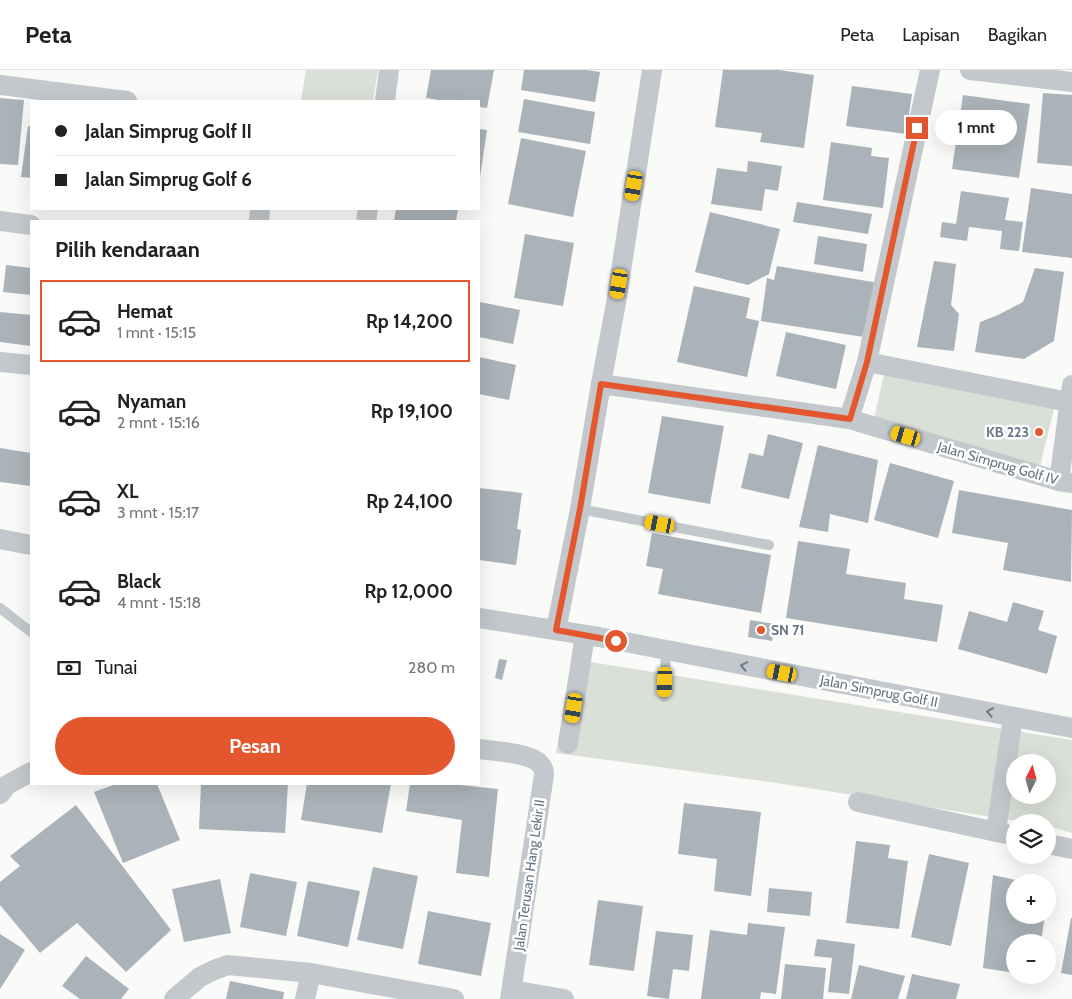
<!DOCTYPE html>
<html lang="id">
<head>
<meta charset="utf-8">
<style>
	body { margin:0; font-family:Cabin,sans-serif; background:#f2f2f2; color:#222; height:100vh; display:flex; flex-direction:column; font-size:19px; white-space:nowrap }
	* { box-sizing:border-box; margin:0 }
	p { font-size:16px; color:#767676 }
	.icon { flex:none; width:28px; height:28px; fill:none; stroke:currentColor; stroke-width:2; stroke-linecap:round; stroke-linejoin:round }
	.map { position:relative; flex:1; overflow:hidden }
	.side { position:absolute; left:30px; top:150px; width:450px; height:565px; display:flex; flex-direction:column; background:#fff; border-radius:0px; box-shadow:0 5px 20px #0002 }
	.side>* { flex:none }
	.top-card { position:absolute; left:30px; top:30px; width:450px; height:110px; border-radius:0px; box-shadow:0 5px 20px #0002; display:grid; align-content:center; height:110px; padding:0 25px; background:#fff }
	.needle { width:32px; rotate:6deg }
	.controls { position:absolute; left:1006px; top:684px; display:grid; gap:10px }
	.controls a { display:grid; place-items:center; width:50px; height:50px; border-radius:50%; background:#fff; box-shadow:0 5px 20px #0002; font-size:25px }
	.end { position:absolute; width:22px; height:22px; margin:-11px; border:6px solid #e4572e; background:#fff; box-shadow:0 0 0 2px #fff }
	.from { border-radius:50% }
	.bubble { position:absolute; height:35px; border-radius:18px; background:#fff; box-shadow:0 5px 20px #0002; font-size:16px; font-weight:800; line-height:35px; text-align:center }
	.car { position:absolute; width:15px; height:30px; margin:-15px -8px; border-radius:6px; box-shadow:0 0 4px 1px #0007; background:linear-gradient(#f5c518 24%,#345 0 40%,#f5c518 0 76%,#345 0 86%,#f5c518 0) }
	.top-card b { display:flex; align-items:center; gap:18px; height:48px; font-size:19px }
	.top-card b+b { border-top:1px solid #e0e0e0 }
	.top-card i { width:12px; height:12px; background:#222 }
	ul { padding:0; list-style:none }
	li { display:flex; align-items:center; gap:15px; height:82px; margin:0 10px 8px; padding:0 15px; border:2px solid transparent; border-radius:0px }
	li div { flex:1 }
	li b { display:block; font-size:19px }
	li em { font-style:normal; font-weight:800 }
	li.selected { border-color:#e4572e }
	li>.icon { width:45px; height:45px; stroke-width:1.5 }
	h2 { padding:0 25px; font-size:22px; line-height:60px }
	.pay { display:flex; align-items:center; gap:12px; height:55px; padding:0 25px; font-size:19px }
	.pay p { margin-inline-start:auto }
	.cta { display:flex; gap:10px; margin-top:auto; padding:10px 25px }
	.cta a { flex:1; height:58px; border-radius:30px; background:#e4572e; color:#fff; font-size:20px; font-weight:800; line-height:58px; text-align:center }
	header { display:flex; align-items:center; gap:30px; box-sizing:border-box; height:70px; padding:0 25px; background:#fff; border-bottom:1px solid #e0e0e0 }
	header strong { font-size:24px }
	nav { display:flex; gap:28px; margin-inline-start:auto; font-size:18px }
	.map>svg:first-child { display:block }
	.green { fill:#dadfd7; fill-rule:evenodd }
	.building { fill:#aab3b9 }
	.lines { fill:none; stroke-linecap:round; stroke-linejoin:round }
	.lane { stroke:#c3c8cc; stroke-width:10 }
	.street { stroke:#c3c8cc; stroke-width:20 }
	.oneway { stroke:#6a7a87 }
	.route { stroke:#e4572e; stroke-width:6 }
	.poi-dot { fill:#e4572e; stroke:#fff; stroke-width:2 }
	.labels { text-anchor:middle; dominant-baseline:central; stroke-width:5; stroke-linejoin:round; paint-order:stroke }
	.poi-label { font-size:14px; font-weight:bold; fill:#657683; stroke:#fff; text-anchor:end }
	.street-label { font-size:14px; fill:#657683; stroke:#fff }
</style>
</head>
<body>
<header>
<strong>Peta</strong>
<nav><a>Peta</a><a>Lapisan</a><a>Bagikan</a></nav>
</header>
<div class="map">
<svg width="1072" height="929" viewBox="0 0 1072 929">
	<rect width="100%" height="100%" fill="#fafaf8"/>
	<g class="green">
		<polygon points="306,0 378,0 373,31 301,31"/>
		<polygon points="885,299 1055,335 1040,396 873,354"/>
		<path d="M572,589l500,81v93l-24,-7v-4h-25l-246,-39 -221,-30zM1015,692h33v33h-33z"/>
	</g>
	<g class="building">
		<polygon points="431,0 494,0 487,38 479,37 479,31 445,31 426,28"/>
		<polygon points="524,0 587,0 600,2 595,32 521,20"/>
		<polygon points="723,0 779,0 814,5 804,78 760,72 762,63 715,57"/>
		<polygon points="852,16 912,24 906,64 846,56"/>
		<polygon points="1043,23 1072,25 1072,96 1037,93"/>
		<polygon points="963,25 1030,34 1019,108 952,99"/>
		<polygon points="0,28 24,30 18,95 0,94"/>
		<polygon points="524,29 595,42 590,74 518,62"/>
		<polygon points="28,56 31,57 31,108 21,107"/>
		<polygon points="479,59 487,60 480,107 479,107"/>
		<polygon points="521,68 586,81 573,147 508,134"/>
		<polygon points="831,72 872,78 871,86 889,88 883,138 823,130"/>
		<polygon points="748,91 782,96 778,121 765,119 762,141 711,134 717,98 747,102"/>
		<polygon points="1031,118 1072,124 1072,188 1022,182"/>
		<polygon points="961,121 1009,128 1005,150 1023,152 1019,181 1000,179 1002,161 969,157 967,171 940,167 942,152 956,154"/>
		<polygon points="797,132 872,144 868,164 793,152"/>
		<polygon points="396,139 458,139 456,151 394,151"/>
		<polygon points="710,142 780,159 769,204 748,215 695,202"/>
		<polygon points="525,164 574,173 563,236 514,228"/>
		<polygon points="818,166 867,174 863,202 814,194"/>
		<polygon points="934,191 956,194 951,235 959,244 954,281 917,277"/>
		<polygon points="6,195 31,198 31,225 3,222"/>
		<polygon points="777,196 879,213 870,268 761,251 767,208 774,210"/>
		<polygon points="1035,198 1064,202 1054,271 1024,289 975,282 980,252 998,245 1023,232"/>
		<polygon points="694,216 750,228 746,248 759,251 747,307 677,292"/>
		<polygon points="480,232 520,240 513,274 479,267 479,240"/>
		<polygon points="0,242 31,245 31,276 0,272"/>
		<polygon points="786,262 846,275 836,319 776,306"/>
		<polygon points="479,287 516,295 509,330 479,324"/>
		<polygon points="662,346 724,356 710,434 648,423"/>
		<polygon points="768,364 803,373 789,429 741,418 749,383 763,386"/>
		<polygon points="818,375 878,390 868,453 830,444 828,462 799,457"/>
		<polygon points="0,378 31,383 31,416 0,412"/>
		<polygon points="890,393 954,411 938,468 874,450"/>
		<polygon points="479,418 522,423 517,459 521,460 516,495 479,490"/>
		<polygon points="959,420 1072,440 1071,512 1003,500 1008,473 952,463"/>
		<polygon points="652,463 771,485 761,543 658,524 663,499 646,496"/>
		<polygon points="798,471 850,479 846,504 906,513 904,529 943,535 937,572 786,548"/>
		<polygon points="1013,532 1044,541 1038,560 1057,566 1047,604 958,579 969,541 1007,552"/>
		<polygon points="750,550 775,554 772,571 748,567"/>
		<polygon points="499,589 507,590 502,610 495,608"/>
		<polygon points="116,714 157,714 180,770 123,793 94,722"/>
		<polygon points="201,714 288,714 285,763 199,759"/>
		<polygon points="307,714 391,714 382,763 301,750"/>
		<polygon points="410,714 451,714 498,719 489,807 456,803 462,750 406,741"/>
		<polygon points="684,733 761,742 751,826 714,821 717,789 678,784"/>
		<polygon points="76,735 171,860 126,902 77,853 40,883 0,835 0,812 20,796 10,786"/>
		<polygon points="856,771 890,775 888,788 908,791 899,859 846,853"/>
		<polygon points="929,784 969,793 951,876 911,867"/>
		<polygon points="373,797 418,806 403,879 357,870"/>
		<polygon points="250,803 297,812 286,866 240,857"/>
		<polygon points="993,805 1025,812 1015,812 1015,845 1045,845 1041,872 1015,872 1015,903 983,898"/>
		<polygon points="220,809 231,863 184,872 172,819"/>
		<polygon points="308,811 360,821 348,877 297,866"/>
		<polygon points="769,818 812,822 810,846 767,842"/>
		<polygon points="598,830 643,836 634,901 589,895"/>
		<polygon points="428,841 491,853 481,906 418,894"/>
		<polygon points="1071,848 1072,848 1072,905 1061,903"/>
		<polygon points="748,853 785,857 776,924 761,922 760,929 701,929 710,860 747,865"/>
		<polygon points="656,861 693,865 689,901 673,899 669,929 647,926"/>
		<polygon points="0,864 25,880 0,919"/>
		<polygon points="817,869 855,874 849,924 828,922 832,888 814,886"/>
		<polygon points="86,886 129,919 121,929 80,929 62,916"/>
		<polygon points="785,894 826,898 823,929 781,929"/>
		<polygon points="859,895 905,906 898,929 851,929"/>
		<polygon points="912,904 960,914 956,929 906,929"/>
		<polygon points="230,911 284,922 283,929 226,929"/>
	</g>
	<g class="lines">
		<g class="lane">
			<polyline points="580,439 769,475"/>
			<polyline points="0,538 31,562"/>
			<polyline points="664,627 666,581"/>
		</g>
		<g class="street">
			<polyline points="970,0 1072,12"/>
			<polyline points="0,15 127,31"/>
			<polyline points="385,31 389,0"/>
			<polyline points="0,151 31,155"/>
			<polyline points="259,151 260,139"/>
			<polyline points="366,151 368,139"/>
			<polyline points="0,292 31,295"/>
			<polyline points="867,292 1069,332"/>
			<polyline points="601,314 849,349 1059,411 1072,413"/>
			<polyline points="849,349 867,292 930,0"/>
			<polyline points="1059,411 1072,315"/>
			<polyline points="0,469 31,475"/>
			<polyline points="479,548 599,567 1072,658"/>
			<polyline points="556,560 580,439 601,314 616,233 652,0"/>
			<polyline points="568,674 585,565"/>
			<path d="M479,679c14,2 52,4 61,15 3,3 4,7 4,11l-34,224"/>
			<polyline points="0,724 7,715 31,702"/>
			<polyline points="858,732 1015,766"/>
			<polyline points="996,761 1013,647"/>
			<polyline points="1048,774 1072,779"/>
			<polyline points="512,920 564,929"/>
			<polyline points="174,929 200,907 214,900 228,895 311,903 454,929"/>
			<polyline points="305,929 311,903"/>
		</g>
	</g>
	<defs><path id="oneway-chevron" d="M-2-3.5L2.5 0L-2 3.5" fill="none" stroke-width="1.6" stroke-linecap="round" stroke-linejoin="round" transform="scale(1.25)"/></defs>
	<g class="oneway">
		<use href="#oneway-chevron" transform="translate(744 596) rotate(-169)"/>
		<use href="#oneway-chevron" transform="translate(990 642) rotate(-169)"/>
	</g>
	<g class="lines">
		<polyline class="route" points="616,571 556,560 580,439 601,314 850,349 867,292 917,58"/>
	</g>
	<g class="poi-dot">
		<circle cx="1039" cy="362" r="5"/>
		<circle cx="761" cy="560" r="5"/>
	</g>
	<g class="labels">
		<g class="poi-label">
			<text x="1029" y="362">KB 223</text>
			<text x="771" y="560" text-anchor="start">SN 71</text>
		</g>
		<g class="street-label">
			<text transform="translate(998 393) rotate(16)">Jalan Simprug Golf IV</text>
			<text transform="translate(879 621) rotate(11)">Jalan Simprug Golf II</text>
			<text transform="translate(529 805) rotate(-82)">Jalan Terusan Hang Lekir II</text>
		</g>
	</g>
</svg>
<div class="controls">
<a><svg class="needle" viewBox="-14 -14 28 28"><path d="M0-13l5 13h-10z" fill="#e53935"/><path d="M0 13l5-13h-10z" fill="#767676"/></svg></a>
<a><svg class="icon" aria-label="layers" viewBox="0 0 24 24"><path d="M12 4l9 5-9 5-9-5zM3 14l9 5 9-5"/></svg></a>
<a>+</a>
<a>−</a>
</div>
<i class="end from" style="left:616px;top:571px"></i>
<i class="end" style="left:917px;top:58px"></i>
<div class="bubble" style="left:935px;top:40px;width:82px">1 mnt</div>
<i class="car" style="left:634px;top:116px;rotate:189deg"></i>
<i class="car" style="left:619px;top:214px;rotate:189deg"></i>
<i class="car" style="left:906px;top:366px;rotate:286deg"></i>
<i class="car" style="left:660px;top:454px;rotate:281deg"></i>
<i class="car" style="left:782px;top:603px;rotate:281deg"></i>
<i class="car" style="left:665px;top:612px;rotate:182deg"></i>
<i class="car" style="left:574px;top:638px;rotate:189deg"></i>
<div class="top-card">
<b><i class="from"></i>Jalan Simprug Golf II</b>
<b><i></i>Jalan Simprug Golf 6</b>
</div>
<section class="side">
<h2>Pilih kendaraan</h2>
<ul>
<li class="selected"><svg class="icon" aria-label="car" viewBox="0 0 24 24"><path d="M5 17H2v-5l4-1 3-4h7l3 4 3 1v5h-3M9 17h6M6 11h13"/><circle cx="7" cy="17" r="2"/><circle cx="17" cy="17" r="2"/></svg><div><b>Hemat</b><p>1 mnt · 15:15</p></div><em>Rp 14,200</em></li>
<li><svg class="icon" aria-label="car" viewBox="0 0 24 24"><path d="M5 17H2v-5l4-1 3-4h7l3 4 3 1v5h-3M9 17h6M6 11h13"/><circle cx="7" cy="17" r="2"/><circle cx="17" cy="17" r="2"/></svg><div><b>Nyaman</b><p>2 mnt · 15:16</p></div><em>Rp 19,100</em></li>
<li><svg class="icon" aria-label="car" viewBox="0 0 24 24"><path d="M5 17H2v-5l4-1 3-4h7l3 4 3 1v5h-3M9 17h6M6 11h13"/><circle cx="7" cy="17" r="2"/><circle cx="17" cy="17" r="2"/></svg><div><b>XL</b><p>3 mnt · 15:17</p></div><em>Rp 24,100</em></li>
<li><svg class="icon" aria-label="car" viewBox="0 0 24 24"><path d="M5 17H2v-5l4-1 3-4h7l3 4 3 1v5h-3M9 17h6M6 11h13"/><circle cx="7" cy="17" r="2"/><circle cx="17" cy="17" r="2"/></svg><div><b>Black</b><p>4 mnt · 15:18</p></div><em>Rp 12,000</em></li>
</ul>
<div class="pay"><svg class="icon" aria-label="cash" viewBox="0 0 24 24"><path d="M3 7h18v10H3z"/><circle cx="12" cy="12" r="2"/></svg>Tunai<p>280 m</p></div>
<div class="cta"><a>Pesan</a></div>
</section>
</div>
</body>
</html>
